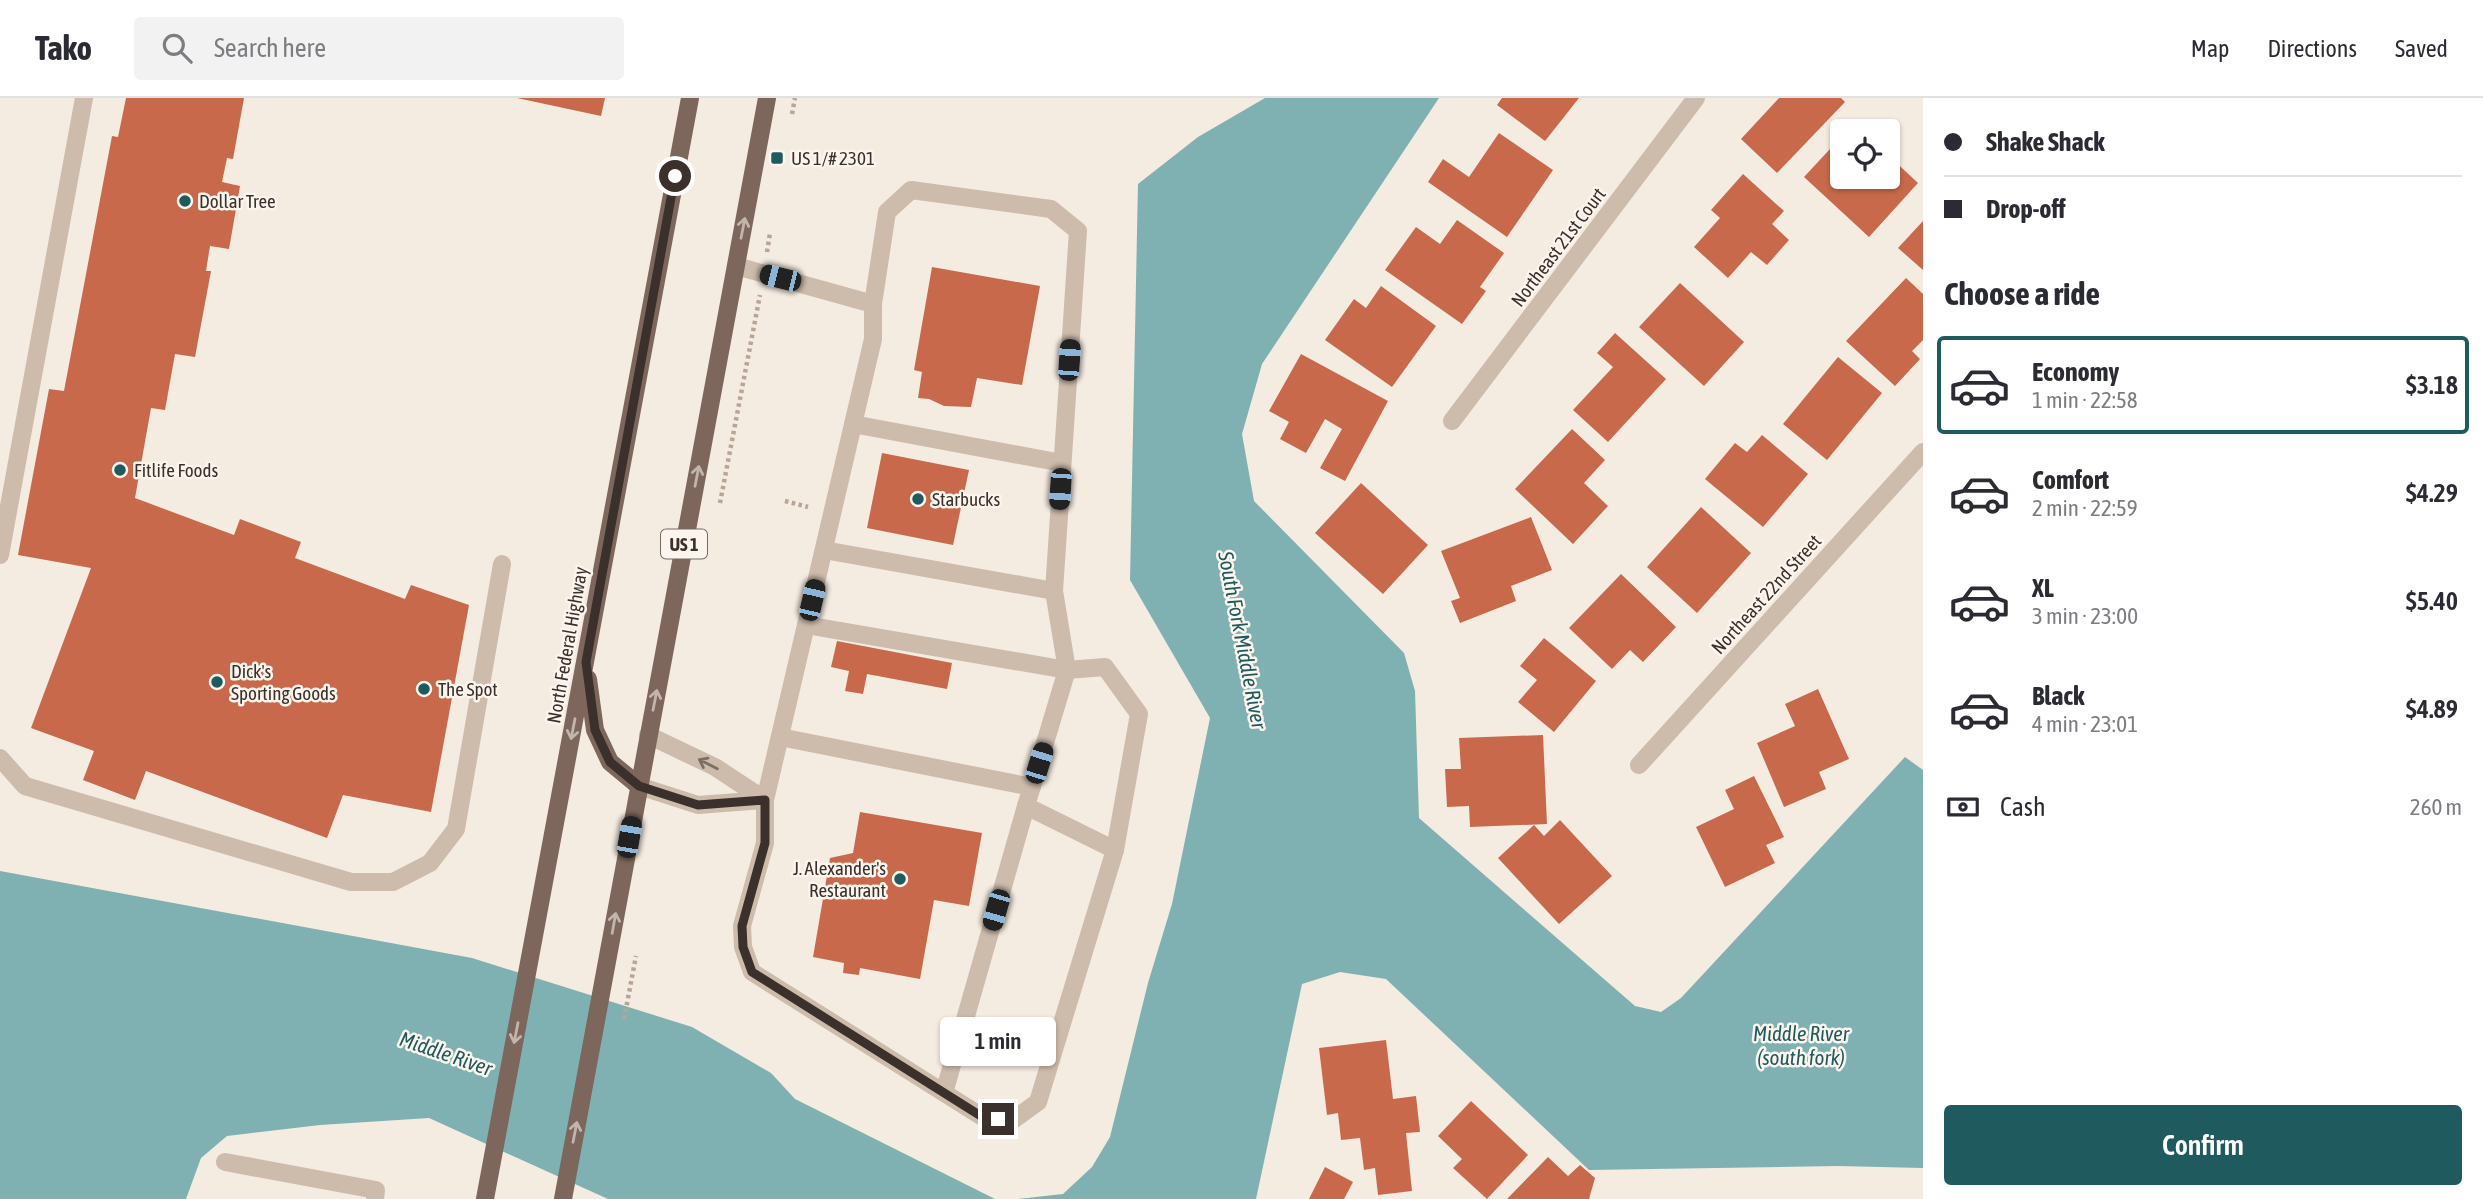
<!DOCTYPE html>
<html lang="en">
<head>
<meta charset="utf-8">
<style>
	body { margin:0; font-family:"Asap Condensed",sans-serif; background:#f2f2f3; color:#2b2b33; height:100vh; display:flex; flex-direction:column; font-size:26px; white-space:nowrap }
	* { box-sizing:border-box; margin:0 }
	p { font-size:23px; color:#7c7c81 }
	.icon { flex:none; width:38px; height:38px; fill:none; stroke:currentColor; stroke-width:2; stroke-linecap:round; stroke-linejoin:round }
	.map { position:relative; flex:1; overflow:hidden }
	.details { display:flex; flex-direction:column; background:#fff; width:560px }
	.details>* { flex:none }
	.top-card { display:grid; align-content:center; height:154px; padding:0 21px; background:#fff }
	.controls { position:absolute; left:1830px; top:21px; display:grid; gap:14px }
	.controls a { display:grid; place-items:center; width:70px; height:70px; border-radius:7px; background:#fff; box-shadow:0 2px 5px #0004; font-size:35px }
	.end { position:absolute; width:32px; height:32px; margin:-16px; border:9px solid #3b302b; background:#fff; box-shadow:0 0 0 4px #fff }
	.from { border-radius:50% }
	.bubble { position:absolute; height:49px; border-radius:7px; background:#fff; box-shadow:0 2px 5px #0004; font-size:23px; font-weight:600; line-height:49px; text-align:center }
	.car { position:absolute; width:21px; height:42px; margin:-21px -10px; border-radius:9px; box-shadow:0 0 5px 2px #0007; background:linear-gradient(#222 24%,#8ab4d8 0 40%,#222 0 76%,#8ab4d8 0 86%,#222 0) }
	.top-card b { display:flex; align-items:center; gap:24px; height:66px; font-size:26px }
	.top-card b+b { border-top:2px solid #e1e1e2 }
	.top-card i { width:18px; height:18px; background:#2b2b33 }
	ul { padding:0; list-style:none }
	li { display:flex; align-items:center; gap:21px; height:98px; margin:0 14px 10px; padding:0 7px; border:4px solid transparent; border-radius:7px }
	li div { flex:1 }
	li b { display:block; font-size:26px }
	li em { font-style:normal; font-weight:600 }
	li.on { border-color:#1f5a5e }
	li>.icon { width:63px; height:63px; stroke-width:1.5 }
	h2 { padding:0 21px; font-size:32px; line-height:84px }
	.pay { display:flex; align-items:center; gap:18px; height:77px; padding:0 21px; font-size:26px }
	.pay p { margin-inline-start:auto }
	.primary-button { display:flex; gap:14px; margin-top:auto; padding:14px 21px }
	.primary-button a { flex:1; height:80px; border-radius:7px; background:#1f5a5e; color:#fff; font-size:28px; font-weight:600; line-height:80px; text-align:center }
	header { display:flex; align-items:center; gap:42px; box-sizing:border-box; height:98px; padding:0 35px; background:#fff; border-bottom:2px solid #e1e1e2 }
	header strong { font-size:33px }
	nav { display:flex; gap:38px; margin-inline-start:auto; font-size:24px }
	.search { width:490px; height:63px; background:#f2f2f3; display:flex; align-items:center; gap:18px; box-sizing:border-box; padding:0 24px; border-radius:7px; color:#7c7c81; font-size:26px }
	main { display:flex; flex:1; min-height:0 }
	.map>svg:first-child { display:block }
	.water { fill:#7fb0b2 }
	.building { fill:#c8694b }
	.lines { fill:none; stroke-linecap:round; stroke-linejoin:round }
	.path { stroke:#b9a596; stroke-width:4.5; stroke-dasharray:3.5 3.5; stroke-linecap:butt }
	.lane { stroke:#cdbbac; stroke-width:18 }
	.street { stroke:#cdbbac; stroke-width:18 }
	.primary { stroke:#7d675c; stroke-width:18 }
	.oneway { stroke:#c2b5ac }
	.oneway2 { stroke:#7d6f65 }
	.route { stroke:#3b302b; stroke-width:9 }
	.poi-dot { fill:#1f5a5e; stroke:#fbf5ee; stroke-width:2.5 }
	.labels { text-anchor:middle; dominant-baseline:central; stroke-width:5; stroke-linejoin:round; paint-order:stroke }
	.shield { fill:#fbf5ee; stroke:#756b66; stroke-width:2 }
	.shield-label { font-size:18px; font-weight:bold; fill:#3b302b }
	.poi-label { font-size:19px; fill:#3b302b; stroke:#fbf5ee; text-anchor:start }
	.street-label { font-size:19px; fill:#3b302b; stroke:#fbf5ee }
	.water-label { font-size:21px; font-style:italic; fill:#1f5a5e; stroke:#fbf5ee }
</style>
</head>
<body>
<header>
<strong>Tako</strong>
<div class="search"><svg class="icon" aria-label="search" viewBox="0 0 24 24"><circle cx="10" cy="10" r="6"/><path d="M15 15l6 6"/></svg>Search here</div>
<nav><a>Map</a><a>Directions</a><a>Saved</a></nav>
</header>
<main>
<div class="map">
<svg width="1923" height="1101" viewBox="0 0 1923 1101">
	<rect width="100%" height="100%" fill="#f4ebe1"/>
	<g class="water">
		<polygon points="1265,0 1439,0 1262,266 1242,336 1254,403 1404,555 1415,593 1419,720 1635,908 1661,914 1681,900 1905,659 1923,672 1923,1070 1838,1068 1589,1072 1386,881 1340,874 1302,886 1256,1101 1018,1101 1063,1096 1092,1069 1110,1039 1148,885 1172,806 1210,620 1130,482 1138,86 1198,39"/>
		<polygon points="0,773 472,860 692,929 771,975 795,1001 995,1101 608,1101 429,1020 320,1027 227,1038 201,1060 186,1101 0,1101"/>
	</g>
	<g class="building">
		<polygon points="126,0 244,0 233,61 227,60 222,84 240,88 229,151 210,148 206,173 211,173 195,259 175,256 165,312 151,310 135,400 234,437 240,421 301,444 295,460 405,501 411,487 469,507 431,714 343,697 327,740 146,673 135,702 83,682 94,653 31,630 91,470 18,457 49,291 64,293 112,38 118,39"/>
		<polygon points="517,0 605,0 601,18"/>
		<polygon points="1502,0 1579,0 1545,43 1497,7"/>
		<polygon points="1779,0 1841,0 1845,4 1777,75 1741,41"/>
		<polygon points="1499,35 1553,72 1507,139 1428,84 1443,61 1469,79"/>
		<polygon points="1843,37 1843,79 1888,79 1888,57 1918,85 1869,139 1804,79"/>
		<polygon points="1743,76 1784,113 1772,126 1789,142 1767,167 1751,154 1728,180 1694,149 1720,120 1711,112"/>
		<polygon points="1457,122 1504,155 1480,189 1486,193 1462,226 1385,172 1416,129 1440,146"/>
		<polygon points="1923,123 1923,172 1898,150"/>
		<polygon points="932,169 1040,188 1022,287 977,280 971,309 944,308 929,301 918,300 922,274 914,272"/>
		<polygon points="1906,180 1923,196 1923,242 1912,253 1920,261 1895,288 1846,243"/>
		<polygon points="1680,185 1744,244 1704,288 1639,229"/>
		<polygon points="1381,188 1436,228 1392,289 1325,242 1354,201 1366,210"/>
		<polygon points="1615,235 1666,281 1608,344 1573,312 1613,269 1597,255"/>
		<polygon points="1301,256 1388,303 1345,383 1320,370 1342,331 1325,321 1306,355 1280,341 1289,324 1269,313"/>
		<polygon points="1838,259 1882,295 1827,362 1783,326"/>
		<polygon points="1572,331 1605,362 1584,385 1608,408 1573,446 1515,391"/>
		<polygon points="1762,337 1808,376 1763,429 1705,381 1735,345 1747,354"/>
		<polygon points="882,355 969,372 953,447 867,430"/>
		<polygon points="1361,385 1428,447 1383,496 1315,435"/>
		<polygon points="1701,409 1751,455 1697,515 1647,469"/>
		<polygon points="1531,419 1552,472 1511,488 1516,503 1460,525 1451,503 1460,500 1441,453"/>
		<polygon points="1621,476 1676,529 1643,564 1630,552 1612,571 1569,530"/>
		<polygon points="1544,540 1596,583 1554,634 1518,604 1537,582 1520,568"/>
		<polygon points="837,543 952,565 947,591 867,576 863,596 845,593 849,573 831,569"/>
		<polygon points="1818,591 1849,661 1819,674 1826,691 1784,709 1757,645 1795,628 1785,606"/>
		<polygon points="1543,637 1547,726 1470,729 1469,708 1447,709 1445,671 1461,671 1459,640"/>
		<polygon points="1754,678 1784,739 1766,747 1775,765 1725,789 1696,729 1734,711 1725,692"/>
		<polygon points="860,714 982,735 969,808 934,802 920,881 860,870 859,877 843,875 844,865 813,859 830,760 853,755"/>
		<polygon points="1560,722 1612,778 1559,826 1498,760 1534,727 1544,738"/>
		<polygon points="1386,942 1393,1001 1416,998 1420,1034 1406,1035 1412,1093 1378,1097 1375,1070 1364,1072 1360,1040 1341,1042 1338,1015 1327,1017 1319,950"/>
		<polygon points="1471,1003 1528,1057 1487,1101 1453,1070 1462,1061 1438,1038"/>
		<polygon points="1548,1059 1568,1078 1580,1067 1595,1080 1589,1101 1507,1101"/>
		<polygon points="1325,1069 1353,1084 1344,1101 1309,1101"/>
	</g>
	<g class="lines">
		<g class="path">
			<polyline points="792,16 795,0"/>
			<polyline points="767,154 770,135"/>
			<polyline points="785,403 808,409"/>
			<polyline points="720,405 760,197"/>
			<polyline points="624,921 636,858"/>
		</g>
		<g class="lane">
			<polyline points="736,168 873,206 873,241 765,702 765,745 742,828 743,849 752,874 984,1020 1013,1022 1038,1004 1115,752 1026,708 944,995"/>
			<polyline points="873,206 887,114 911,92 1051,111 1078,133 1054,493 1067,572 1026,708"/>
			<polyline points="853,326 1062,365"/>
			<polyline points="824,452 1054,493"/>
			<polyline points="0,457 84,0"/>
			<polyline points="806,527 1067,572 1105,569 1139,616 1115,752"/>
			<polyline points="648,637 715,669 765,702"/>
			<polyline points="780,639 1032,689"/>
			<polyline points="0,660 25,688 351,784 393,784 430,765 456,731 502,466"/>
			<polyline points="639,688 698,707 765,702"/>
			<polyline points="225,1064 376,1092 375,1101"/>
		</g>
		<g class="street">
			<polyline points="1452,323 1696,0"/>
			<polyline points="1639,667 1923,354"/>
		</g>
		<g class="primary">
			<polyline points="588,581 595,632 610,664 639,688"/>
			<polyline points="485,1101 690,0"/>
			<polyline points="563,1101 767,0"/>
		</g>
	</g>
	<defs><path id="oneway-shaft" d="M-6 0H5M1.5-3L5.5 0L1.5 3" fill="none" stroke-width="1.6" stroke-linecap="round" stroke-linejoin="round" transform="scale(1.75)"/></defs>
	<g class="oneway">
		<use href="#oneway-shaft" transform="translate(743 130) rotate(-79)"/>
		<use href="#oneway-shaft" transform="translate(697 378) rotate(-79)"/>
		<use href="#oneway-shaft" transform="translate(655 602) rotate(-79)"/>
		<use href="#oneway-shaft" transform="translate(573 631) rotate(101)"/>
		<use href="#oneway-shaft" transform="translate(614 825) rotate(-80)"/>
		<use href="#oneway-shaft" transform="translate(516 935) rotate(101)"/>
		<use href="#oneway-shaft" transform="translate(575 1034) rotate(-79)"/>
	</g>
	<use class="oneway2" href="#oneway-shaft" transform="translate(708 666) rotate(-153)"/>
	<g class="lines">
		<polyline class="route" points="675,78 586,564 595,632 610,664 639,688 698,707 765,702 765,745 742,828 743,849 752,874 984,1020 998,1021"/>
	</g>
	<g class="poi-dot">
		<rect x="770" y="53" width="14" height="14" rx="3.5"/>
		<circle cx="185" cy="103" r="7"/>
		<circle cx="120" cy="372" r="7"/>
		<circle cx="918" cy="401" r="7"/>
		<circle cx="217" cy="584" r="7"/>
		<circle cx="424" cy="591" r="7"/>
		<circle cx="900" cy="781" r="7"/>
	</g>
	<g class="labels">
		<rect class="shield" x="661" y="431.5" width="46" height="29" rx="5"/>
		<g class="shield-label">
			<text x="684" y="446">US 1</text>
		</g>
		<g class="poi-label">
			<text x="791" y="60">US 1/# 2301</text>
			<text x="199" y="103">Dollar Tree</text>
			<text x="134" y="372">Fitlife Foods</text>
			<text x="932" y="401">Starbucks</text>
			<text x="231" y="573">Dick's<tspan x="231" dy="22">Sporting Goods</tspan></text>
			<text x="438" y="591">The Spot</text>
			<text x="886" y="770" text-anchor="end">J. Alexander's<tspan x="886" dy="22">Restaurant</tspan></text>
		</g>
		<g class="street-label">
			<text transform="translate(1558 149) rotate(-53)">Northeast 21st Court</text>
			<text transform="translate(1766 496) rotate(-48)">Northeast 22nd Street</text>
			<text transform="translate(567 547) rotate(-80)">North Federal Highway</text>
		</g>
		<g class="water-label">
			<text transform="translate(1243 542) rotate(79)">South Fork Middle River</text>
			<text x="1801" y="935">Middle River<tspan x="1801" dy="24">(south fork)</tspan></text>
			<text transform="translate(446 955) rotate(19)">Middle River</text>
		</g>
	</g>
</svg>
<div class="controls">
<a><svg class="icon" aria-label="locate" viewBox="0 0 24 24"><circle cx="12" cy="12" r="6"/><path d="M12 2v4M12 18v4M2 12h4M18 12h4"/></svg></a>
</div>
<i class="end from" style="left:675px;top:78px"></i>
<i class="end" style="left:998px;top:1021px"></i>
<div class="bubble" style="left:940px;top:919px;width:116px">1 min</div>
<i class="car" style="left:780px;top:180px;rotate:284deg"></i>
<i class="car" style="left:1069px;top:262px;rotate:4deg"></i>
<i class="car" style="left:1060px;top:391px;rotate:184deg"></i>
<i class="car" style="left:812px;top:502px;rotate:13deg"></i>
<i class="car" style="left:1039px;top:665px;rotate:17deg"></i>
<i class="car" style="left:629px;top:739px;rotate:10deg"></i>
<i class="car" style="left:996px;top:812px;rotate:196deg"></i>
</div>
<section class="details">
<div class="top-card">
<b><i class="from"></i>Shake Shack</b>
<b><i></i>Drop-off</b>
</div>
<h2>Choose a ride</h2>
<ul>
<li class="on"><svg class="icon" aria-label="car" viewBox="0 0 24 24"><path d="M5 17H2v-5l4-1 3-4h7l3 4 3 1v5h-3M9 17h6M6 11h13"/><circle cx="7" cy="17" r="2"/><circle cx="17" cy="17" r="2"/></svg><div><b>Economy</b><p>1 min · 22:58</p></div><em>$3.18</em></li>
<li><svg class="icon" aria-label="car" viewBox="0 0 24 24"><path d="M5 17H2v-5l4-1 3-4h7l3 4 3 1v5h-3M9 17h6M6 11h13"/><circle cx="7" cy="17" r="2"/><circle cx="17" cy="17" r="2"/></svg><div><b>Comfort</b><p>2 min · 22:59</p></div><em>$4.29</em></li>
<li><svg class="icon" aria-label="car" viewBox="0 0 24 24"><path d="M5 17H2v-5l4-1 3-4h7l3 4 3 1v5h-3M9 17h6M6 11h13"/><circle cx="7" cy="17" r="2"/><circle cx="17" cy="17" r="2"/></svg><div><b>XL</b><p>3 min · 23:00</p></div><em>$5.40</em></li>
<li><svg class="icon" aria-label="car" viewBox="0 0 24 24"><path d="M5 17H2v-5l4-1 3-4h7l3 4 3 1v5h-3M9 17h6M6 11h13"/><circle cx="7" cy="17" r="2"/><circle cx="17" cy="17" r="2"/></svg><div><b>Black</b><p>4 min · 23:01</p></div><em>$4.89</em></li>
</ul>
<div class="pay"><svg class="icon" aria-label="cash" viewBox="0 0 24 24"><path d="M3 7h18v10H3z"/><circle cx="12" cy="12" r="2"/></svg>Cash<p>260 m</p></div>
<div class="primary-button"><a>Confirm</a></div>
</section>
</main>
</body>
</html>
